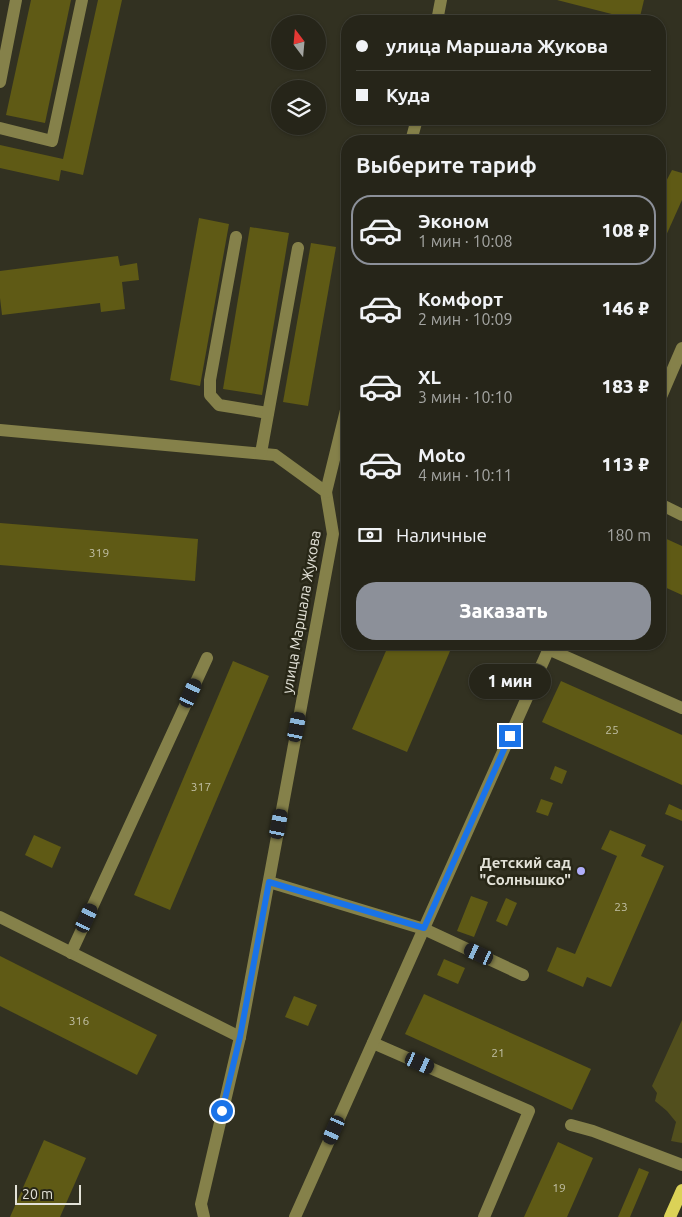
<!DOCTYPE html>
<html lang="ru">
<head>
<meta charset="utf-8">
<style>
	body { margin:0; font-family:Ubuntu,sans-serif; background:#2e2d22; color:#f1f3f6; height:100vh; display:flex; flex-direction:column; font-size:19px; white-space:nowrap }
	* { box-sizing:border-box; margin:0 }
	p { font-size:16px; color:#a4a5a2 }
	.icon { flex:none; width:28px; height:28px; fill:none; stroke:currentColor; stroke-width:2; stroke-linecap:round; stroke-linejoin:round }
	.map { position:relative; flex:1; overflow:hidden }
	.details { position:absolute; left:341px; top:135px; width:325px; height:515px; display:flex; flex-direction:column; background:#262519; border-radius:20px; box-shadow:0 1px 4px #0004,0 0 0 1px #424238 }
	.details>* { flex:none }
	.banner { position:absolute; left:341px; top:15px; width:325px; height:110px; border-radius:20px; box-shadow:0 1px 4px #0004,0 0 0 1px #424238; display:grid; align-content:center; height:110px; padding:0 15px; background:#262519 }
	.needle { width:32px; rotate:344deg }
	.buttons { position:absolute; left:271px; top:15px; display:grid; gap:10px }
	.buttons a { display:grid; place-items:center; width:55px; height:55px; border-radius:50%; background:#262519; box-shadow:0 1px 4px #0004,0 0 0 1px #424238; font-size:25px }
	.scale { position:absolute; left:15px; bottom:12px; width:66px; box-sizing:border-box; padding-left:5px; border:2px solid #e3e2d8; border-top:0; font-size:14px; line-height:18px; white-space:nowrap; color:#e3e2d8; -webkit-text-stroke:4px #282717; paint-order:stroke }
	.end { position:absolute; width:22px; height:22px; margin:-11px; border:6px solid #1a73e8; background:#fff; box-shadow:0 0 0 2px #fff }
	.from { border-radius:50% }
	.bubble { position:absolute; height:35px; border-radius:18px; background:#262519; box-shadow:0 1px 4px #0004,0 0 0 1px #424238; font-size:16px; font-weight:800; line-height:35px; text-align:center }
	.car { position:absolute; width:15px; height:30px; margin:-15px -8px; border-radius:6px; box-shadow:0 0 4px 1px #0007; background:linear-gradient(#222 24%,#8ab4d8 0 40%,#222 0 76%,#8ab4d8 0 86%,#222 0) }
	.banner b { display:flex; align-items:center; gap:18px; height:48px; font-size:19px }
	.banner b+b { border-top:1px solid #424238 }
	.banner i { width:12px; height:12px; background:#f1f3f6 }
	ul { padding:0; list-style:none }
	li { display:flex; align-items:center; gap:15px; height:70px; margin:0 10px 8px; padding:0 5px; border:2px solid transparent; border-radius:20px }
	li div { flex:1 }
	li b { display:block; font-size:19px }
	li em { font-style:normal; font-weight:800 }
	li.on { border-color:#8c9099 }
	li>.icon { width:45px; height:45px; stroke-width:1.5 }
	h2 { padding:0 15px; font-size:22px; line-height:60px }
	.pay { display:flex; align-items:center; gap:12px; height:55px; padding:0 15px; font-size:19px }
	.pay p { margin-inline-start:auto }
	.primary-button { display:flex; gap:10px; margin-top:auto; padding:10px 15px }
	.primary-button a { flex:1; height:58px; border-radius:20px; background:#8c9099; color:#fff; font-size:20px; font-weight:800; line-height:58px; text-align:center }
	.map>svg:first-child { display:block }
	.green { fill:#524f1d }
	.building { fill:#5f5a15 }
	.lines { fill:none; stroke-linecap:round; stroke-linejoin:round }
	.minor { stroke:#85814a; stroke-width:12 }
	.major { stroke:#dbd257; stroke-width:12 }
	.route { stroke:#1a73e8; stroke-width:6 }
	.poi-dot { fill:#b0aefa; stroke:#282717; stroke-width:2 }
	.labels { text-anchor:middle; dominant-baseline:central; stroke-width:5; stroke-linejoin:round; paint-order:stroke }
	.number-label { font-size:12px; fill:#c2c0a7 }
	.street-label { font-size:15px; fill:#e3e2d8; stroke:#282717 }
	.poi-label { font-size:15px; font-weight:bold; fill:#e3e2d8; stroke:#282717; text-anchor:end }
</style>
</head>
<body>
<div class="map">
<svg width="682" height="1217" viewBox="0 0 682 1217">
	<rect width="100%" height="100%" fill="#323121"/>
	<polygon class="green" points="682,1020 682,1143 671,1141 676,1122 667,1111 655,1101 657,1093 652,1086"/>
	<g class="building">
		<polygon points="31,0 71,0 45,123 6,115"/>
		<polygon points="98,0 122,0 83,175 61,170 59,181 0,168 0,145 63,159"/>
		<polygon points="557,0 644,0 639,21"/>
		<polygon points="672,170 682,173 682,200 660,249 660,193"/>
		<polygon points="199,218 229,224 200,386 170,380"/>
		<polygon points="250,227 289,233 262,395 223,389"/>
		<polygon points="311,243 336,247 308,406 283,402"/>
		<polygon points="118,256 120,266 137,263 139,280 122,282 125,309 101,312 100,303 2,315 0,298 0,271"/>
		<polygon points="0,523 198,539 195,581 0,565"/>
		<polygon points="660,536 682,546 682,595 660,585"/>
		<polygon points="389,644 453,644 407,752 352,729"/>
		<polygon points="233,661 269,676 170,910 134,895"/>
		<polygon points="561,681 682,735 682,785 542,722"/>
		<polygon points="555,766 567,771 562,784 550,779"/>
		<polygon points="541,799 553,803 548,816 536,812"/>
		<polygon points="669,804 682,810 682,821 665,814"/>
		<polygon points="610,830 646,845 641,856 664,866 611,987 587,977 583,987 547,971 557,947 575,954 617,856 601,849"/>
		<polygon points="34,835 61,847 52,868 25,855"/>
		<polygon points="471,896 488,902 474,937 457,931"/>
		<polygon points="506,898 517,903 507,926 496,921"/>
		<polygon points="0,956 157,1035 137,1075 0,1006"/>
		<polygon points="444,959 465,968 458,984 437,975"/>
		<polygon points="424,994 591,1069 572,1110 405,1034"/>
		<polygon points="294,996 317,1005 308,1026 285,1017"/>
		<polygon points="44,1140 86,1158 60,1217 10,1217"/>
		<polygon points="558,1142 593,1158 567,1217 524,1217"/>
		<polygon points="639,1168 649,1172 630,1217 618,1217"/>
	</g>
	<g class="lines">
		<g class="minor">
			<polyline points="437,21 441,0"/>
			<polyline points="0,82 16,0"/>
			<polyline points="0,128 52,141 82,0"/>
			<polyline points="411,141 417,119"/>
			<polyline points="236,237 210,380 210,395 219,405 268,413"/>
			<polyline points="660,399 682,348"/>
			<polyline points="0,430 275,455 326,492 333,534 240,1037 201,1204 204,1217"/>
			<polyline points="261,453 298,248"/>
			<polyline points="326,492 348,402"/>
			<polyline points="660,504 682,515"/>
			<polyline points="548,649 682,708"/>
			<polyline points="269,882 424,929 523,975"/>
			<polyline points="0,917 240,1037"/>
			<polyline points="71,953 207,658"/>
			<polyline points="373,1043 529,1111 484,1217"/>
			<polyline points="571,1125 593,1131 682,1165"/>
			<polyline points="295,1217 551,644"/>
		</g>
		<polyline class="major" points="670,1217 682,1190"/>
	</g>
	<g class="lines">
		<polyline class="route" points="222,1111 240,1037 269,882 424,928 510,736"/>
	</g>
	<circle class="poi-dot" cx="581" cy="871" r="5"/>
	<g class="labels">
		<g class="number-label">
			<text x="99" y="552">319</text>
			<text x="612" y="729">25</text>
			<text x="201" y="786">317</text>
			<text x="621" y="906">23</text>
			<text x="79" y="1020">316</text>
			<text x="498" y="1052">21</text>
			<text x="559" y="1187">19</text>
		</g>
		<g class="street-label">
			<text transform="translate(301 612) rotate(-80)">улица Маршала Жукова</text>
		</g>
		<g class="poi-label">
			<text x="571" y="862">Детский сад<tspan x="571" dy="17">"Солнышко"</tspan></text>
		</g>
	</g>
</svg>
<div class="buttons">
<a><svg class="needle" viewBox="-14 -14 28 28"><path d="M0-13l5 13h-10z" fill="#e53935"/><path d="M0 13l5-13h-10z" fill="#a4a5a2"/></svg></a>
<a><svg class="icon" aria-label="layers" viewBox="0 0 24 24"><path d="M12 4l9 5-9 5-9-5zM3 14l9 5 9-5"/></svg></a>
</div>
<div class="scale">20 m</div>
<i class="end from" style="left:222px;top:1111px"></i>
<i class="end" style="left:510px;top:736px"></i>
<div class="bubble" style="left:469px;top:664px;width:82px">1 мин</div>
<i class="car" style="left:191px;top:693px;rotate:25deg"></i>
<i class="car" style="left:297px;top:727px;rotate:11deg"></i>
<i class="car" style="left:279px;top:824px;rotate:11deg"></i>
<i class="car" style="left:87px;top:918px;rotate:25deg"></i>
<i class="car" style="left:479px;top:954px;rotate:295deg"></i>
<i class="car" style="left:420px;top:1063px;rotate:114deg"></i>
<i class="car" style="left:334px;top:1130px;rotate:204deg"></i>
<div class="banner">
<b><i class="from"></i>улица Маршала Жукова</b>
<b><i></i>Куда</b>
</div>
<section class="details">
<h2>Выберите тариф</h2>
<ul>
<li class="on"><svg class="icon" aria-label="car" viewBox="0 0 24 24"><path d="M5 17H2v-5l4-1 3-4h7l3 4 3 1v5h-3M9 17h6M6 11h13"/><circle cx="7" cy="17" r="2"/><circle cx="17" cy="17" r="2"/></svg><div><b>Эконом</b><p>1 мин · 10:08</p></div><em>108 ₽</em></li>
<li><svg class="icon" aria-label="car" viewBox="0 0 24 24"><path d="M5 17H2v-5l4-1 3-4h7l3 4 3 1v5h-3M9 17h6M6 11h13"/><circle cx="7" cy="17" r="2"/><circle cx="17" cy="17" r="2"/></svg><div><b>Комфорт</b><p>2 мин · 10:09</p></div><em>146 ₽</em></li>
<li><svg class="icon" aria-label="car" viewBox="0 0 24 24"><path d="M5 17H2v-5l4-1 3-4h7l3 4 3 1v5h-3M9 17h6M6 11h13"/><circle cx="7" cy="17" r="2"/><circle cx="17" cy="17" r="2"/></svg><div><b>XL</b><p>3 мин · 10:10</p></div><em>183 ₽</em></li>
<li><svg class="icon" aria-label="car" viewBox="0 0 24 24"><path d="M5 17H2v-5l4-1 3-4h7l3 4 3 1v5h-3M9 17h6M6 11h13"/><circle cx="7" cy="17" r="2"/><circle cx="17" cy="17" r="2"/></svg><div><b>Moto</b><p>4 мин · 10:11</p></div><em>113 ₽</em></li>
</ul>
<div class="pay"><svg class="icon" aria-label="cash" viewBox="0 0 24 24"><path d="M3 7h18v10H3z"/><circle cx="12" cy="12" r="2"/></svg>Наличные<p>180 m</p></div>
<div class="primary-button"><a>Заказать</a></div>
</section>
</div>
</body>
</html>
